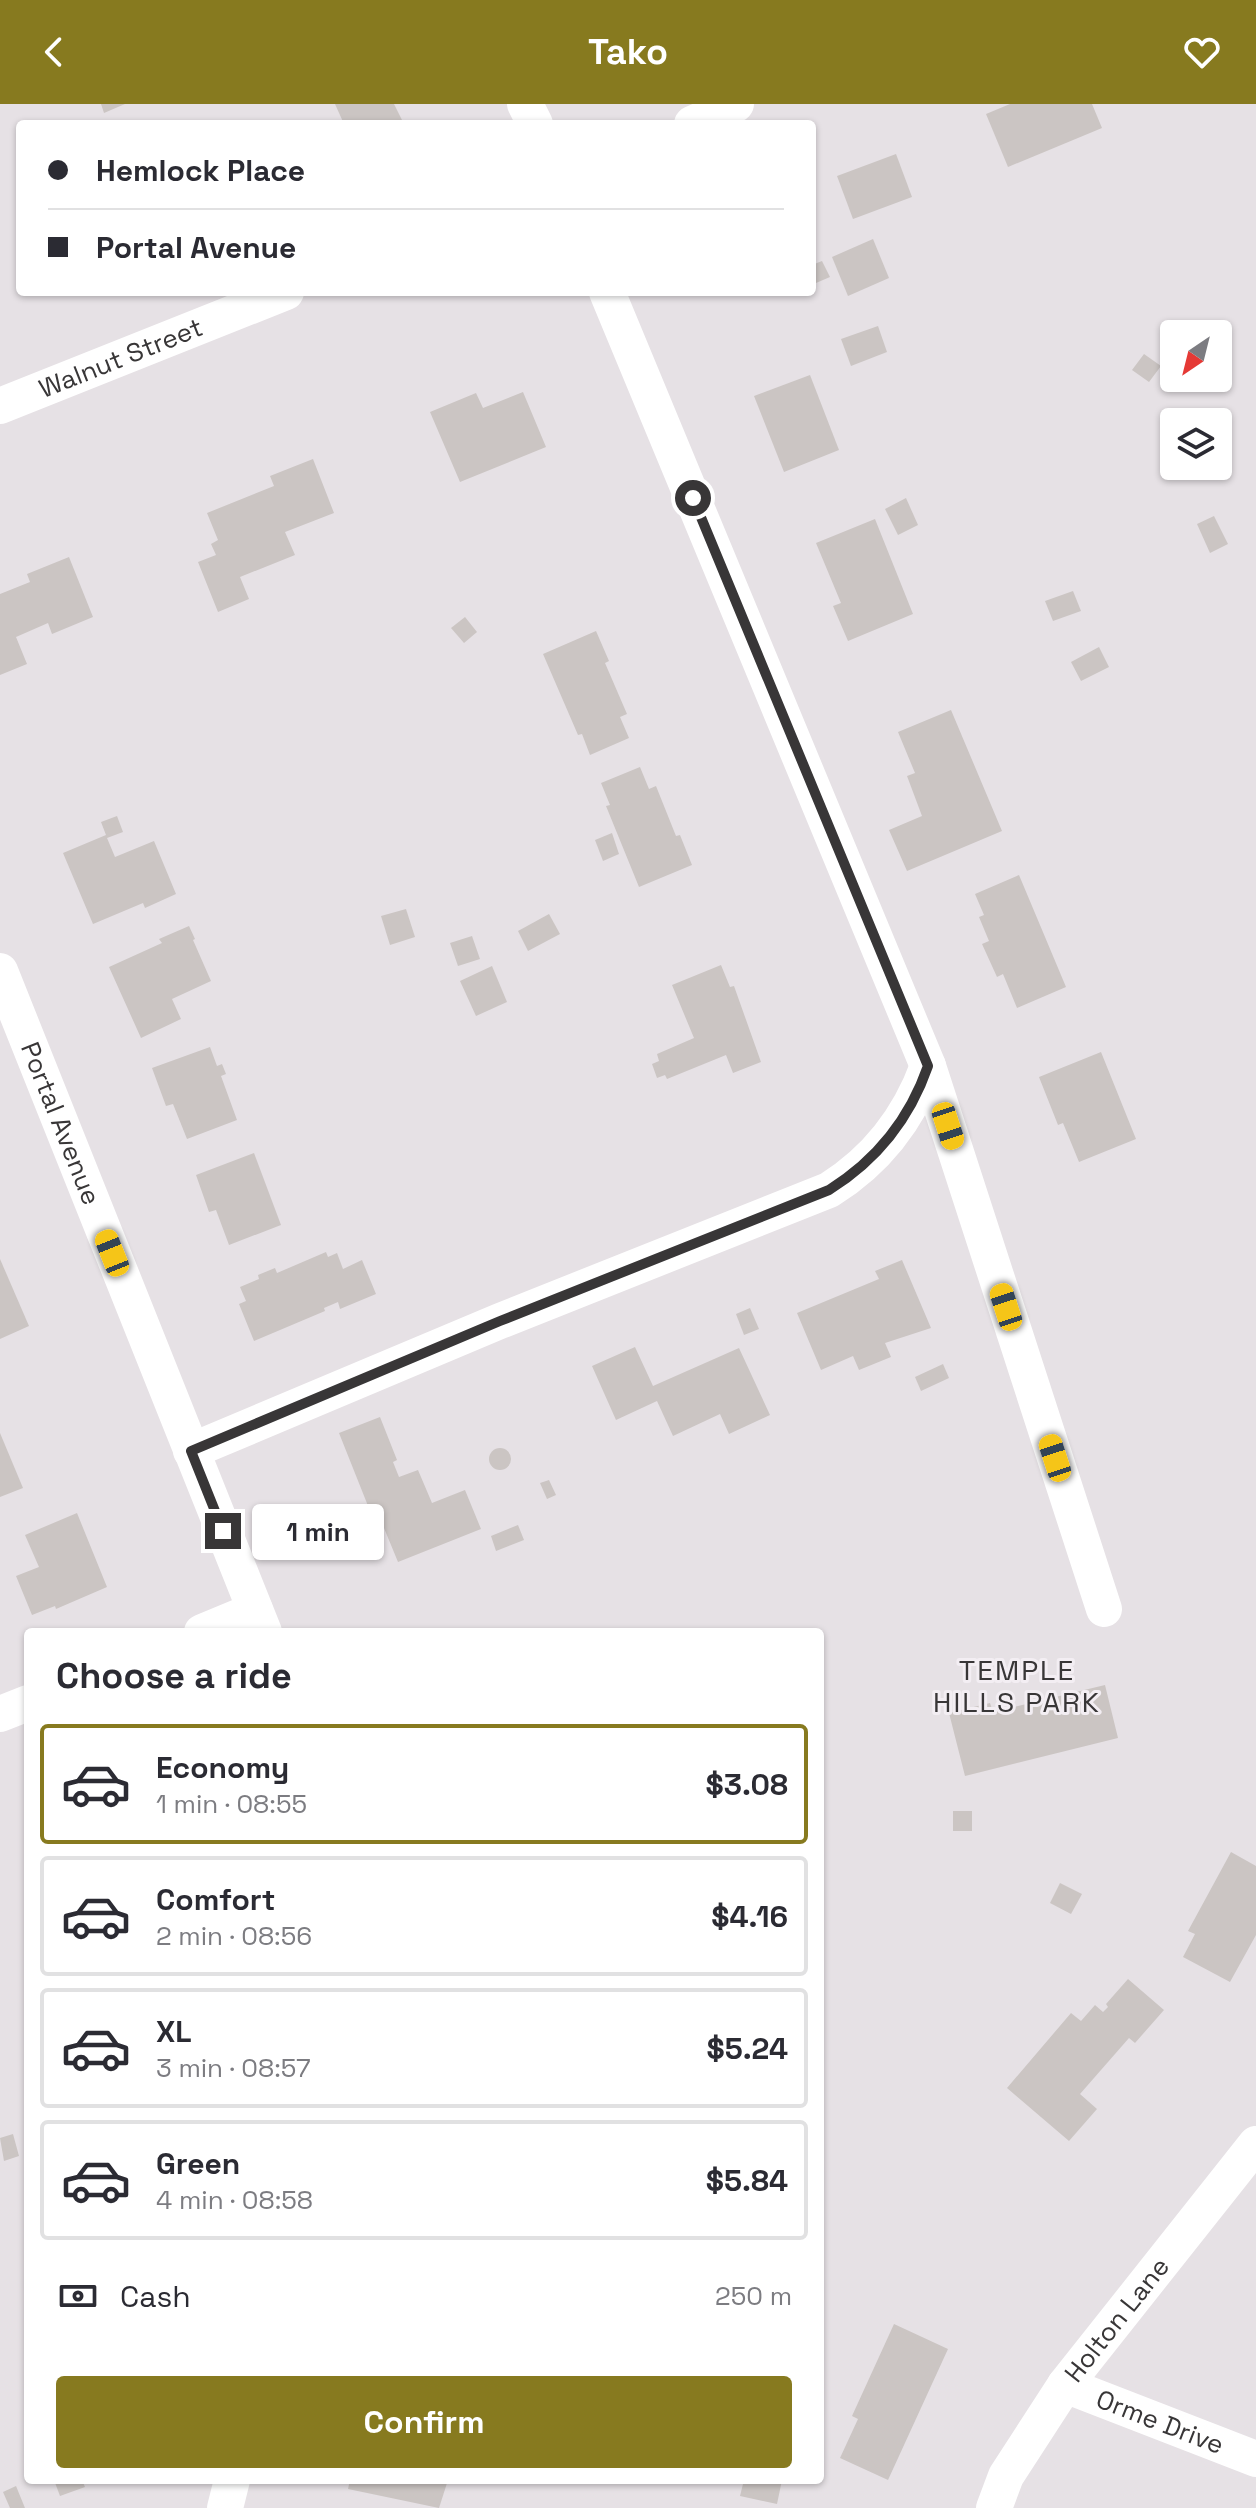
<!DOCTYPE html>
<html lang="en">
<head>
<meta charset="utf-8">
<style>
	body { margin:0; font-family:"Space Grotesk",sans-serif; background:#f7f7f7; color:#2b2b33; height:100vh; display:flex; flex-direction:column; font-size:30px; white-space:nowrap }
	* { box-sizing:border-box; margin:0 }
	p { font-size:26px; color:#7c7c81 }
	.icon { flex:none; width:44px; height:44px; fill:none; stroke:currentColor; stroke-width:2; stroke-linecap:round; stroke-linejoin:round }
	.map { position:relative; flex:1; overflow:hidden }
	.drawer { position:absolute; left:24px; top:1524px; width:800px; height:856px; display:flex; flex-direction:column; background:#fff; border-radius:8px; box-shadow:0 2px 6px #0004 }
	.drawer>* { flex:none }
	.hud { position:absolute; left:16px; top:16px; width:800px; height:176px; border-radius:8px; box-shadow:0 2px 6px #0004; display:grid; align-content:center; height:176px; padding:0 32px; background:#fff }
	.needle { width:52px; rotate:215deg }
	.fabs { position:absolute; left:1160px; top:216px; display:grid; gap:16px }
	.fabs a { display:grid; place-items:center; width:72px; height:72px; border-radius:8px; background:#fff; box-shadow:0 2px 6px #0004; font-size:40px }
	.end { position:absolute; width:36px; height:36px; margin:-18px; border:10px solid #383637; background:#fff; box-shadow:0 0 0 4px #fff }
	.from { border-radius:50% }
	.bubble { position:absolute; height:56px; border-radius:8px; background:#fff; box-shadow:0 2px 6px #0004; font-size:26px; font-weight:700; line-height:56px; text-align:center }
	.car { position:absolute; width:24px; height:48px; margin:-24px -12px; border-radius:10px; box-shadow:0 0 6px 2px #0007; background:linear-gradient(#f5c518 24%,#345 0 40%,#f5c518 0 76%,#345 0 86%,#f5c518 0) }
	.hud b { display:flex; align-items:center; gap:28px; height:76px; font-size:30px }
	.hud b+b { border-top:2px solid #e1e1e2 }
	.hud i { width:20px; height:20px; background:#2b2b33 }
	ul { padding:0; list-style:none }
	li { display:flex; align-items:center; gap:24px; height:120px; margin:0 16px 12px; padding:0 16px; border:4px solid #e1e1e2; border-radius:8px }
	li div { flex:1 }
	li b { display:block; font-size:30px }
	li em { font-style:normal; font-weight:700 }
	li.on { border-color:#877a1f }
	li>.icon { width:72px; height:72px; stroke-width:1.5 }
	h2 { padding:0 32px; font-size:36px; line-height:96px }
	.pay { display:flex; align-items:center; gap:20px; height:88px; padding:0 32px; font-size:30px }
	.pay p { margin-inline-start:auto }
	.button { display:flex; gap:16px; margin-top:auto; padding:16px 32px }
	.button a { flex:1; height:92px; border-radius:8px; background:#877a1f; color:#fff; font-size:32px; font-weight:700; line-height:92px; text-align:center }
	header { display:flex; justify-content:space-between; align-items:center; height:104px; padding:0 32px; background:#877a1f; color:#fff; font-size:36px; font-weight:700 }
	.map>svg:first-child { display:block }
	.building { fill:#cbc5c3 }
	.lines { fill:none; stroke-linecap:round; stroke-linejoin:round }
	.minor { stroke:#fff; stroke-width:36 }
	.route { stroke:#383637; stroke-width:10 }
	.labels { text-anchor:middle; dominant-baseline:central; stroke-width:6; stroke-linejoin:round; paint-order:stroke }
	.street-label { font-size:26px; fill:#383637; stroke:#f3eef3 }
	.neighbourhood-label { font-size:28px; letter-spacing:2px; fill:#383637; stroke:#f3eef3 }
</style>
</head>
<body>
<header><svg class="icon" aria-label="back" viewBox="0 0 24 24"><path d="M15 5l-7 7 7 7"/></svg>Tako<svg class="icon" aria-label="heart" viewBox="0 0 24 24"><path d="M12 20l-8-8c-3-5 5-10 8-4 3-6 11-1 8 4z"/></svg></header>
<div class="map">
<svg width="1256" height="2404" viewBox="0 0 1256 2404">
	<rect width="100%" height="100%" fill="#e6e1e5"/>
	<g class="building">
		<polygon points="101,0 125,0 104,9"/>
		<polygon points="335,0 394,0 402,16 392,20 344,20"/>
		<polygon points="1010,0 1092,0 1102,24 1008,63 986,10"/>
		<polygon points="896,50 912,93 853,115 837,72"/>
		<polygon points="873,135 889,174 848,192 832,153"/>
		<polygon points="822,157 830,173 816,179 812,161"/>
		<polygon points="878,222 887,248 851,262 841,235"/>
		<polygon points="1144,250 1161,262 1149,278 1132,266"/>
		<polygon points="810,271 839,346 784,368 754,292"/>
		<polygon points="523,288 546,343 460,378 430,308 476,289 483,304"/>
		<polygon points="313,355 334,409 285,428 295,451 240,473 249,495 218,508 198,458 216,451 211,440 218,436 207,409 274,382 270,372"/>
		<polygon points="906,394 918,421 898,431 885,405"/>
		<polygon points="1214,412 1228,440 1210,449 1197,420"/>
		<polygon points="875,415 913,510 848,537 833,502 841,499 816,439"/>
		<polygon points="69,453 93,513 52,530 48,519 16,533 27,560 0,571 0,490 30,478 27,470"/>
		<polygon points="1073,487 1081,507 1053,517 1045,497"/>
		<polygon points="465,513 477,528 464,539 451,524"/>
		<polygon points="596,527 609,557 605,559 627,610 620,613 629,634 590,651 582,630 578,631 543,550"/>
		<polygon points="1099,543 1109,563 1081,577 1071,558"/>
		<polygon points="951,606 1002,727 907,767 889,726 922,712 907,672 915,669 898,628"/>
		<polygon points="640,663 649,685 656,682 676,732 680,731 692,761 639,783 606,702 610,701 601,679"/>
		<polygon points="117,712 123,728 107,734 115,753 154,737 176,790 145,804 143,799 93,820 63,749 106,731 101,718"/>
		<polygon points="612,729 619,750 603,757 595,736"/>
		<polygon points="1019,771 1066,883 1017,904 1003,870 997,873 982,840 989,837 979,813 984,811 975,790"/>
		<polygon points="406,805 415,833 390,841 381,812"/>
		<polygon points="549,810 560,830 528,847 518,827"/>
		<polygon points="189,822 195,835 193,836 211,877 172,895 181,915 141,934 109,863 162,839 159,835"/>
		<polygon points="472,832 480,855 458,862 450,839"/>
		<polygon points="721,861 730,883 734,882 761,958 733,969 726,951 667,975 665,971 657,974 652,960 659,957 657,950 694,934 672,881"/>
		<polygon points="492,862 507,898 476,912 460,877"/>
		<polygon points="210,943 217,962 222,960 226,970 221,972 237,1016 187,1035 173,1000 166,1002 152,964"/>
		<polygon points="1101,948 1136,1035 1079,1058 1063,1019 1058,1021 1039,973"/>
		<polygon points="254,1049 281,1121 229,1141 216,1106 209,1108 196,1071"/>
		<polygon points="326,1148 328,1153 337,1149 343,1165 362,1156 376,1190 340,1205 338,1198 324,1204 325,1207 254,1237 239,1200 246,1197 240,1183 259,1175 258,1171 275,1164 277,1169"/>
		<polygon points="0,1155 29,1222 0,1235"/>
		<polygon points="902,1156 931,1224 885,1239 891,1253 859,1266 853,1252 821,1266 797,1209 879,1175 875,1167"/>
		<polygon points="750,1204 759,1225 744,1231 736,1210"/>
		<polygon points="635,1243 653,1282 739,1244 770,1311 729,1330 720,1310 673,1332 657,1297 616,1316 592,1262"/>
		<polygon points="943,1260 949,1274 921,1287 915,1273"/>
		<polygon points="380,1313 397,1356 393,1358 399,1373 418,1366 432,1399 465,1386 481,1425 398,1458 384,1424 378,1427 339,1329"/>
		<polygon points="0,1329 23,1384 0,1393"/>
		<circle cx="500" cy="1355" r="11"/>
		<polygon points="549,1376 556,1391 547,1395 540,1379"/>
		<polygon points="77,1409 107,1483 56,1505 55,1502 32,1511 16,1472 39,1463 25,1431"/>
		<polygon points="518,1421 524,1436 496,1447 491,1432"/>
		<polygon points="1105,1581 1118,1634 965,1672 949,1609 990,1599 993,1608"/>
		<rect x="953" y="1707" width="19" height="20"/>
		<polygon points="1231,1748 1256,1762 1256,1831 1230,1878 1183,1853 1195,1830 1188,1827"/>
		<polygon points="1060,1779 1082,1790 1071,1810 1050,1799"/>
		<polygon points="1128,1875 1164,1906 1135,1939 1129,1934 1080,1990 1097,2005 1069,2037 1007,1984 1071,1909 1081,1917 1095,1901 1103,1908 1108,1903 1106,1900"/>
		<polygon points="13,2030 19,2052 4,2057 0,2034"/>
		<polygon points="894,2220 948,2245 888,2376 840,2354 858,2315 852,2312"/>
		<polygon points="54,2376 82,2376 85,2383 60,2392"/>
		<polygon points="350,2376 448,2376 439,2404 348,2385"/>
		<polygon points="744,2376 782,2376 777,2400 740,2392"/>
		<polygon points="16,2382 25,2404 10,2404 3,2388"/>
	</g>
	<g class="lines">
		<g class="minor">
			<polyline points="525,0 535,20"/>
			<polyline points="692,20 736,0"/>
			<polyline points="607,188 928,962 1104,1505"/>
			<path id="s1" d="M0,302l286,-114"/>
			<path id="s2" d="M0,867l264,661"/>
			<path d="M191,1347l309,-130 329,-131c48,-30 80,-72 99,-124"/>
			<polyline points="202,1528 255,1506"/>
			<polyline points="0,1610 28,1599"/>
			<path id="s3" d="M1065,2281l191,74"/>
			<polyline points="225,2404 232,2376"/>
			<path id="s4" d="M994,2404l12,-32 59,-91 191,-241"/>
		</g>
	</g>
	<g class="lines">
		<path class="route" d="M223,1427l-32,-80 309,-130 329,-131c48,-30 81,-72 99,-124l-235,-568"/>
	</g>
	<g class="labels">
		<g class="street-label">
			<text stroke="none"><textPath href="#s1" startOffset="130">Walnut Street</textPath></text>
			<text stroke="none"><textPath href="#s2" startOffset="164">Portal Avenue</textPath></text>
			<text stroke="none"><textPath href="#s4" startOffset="226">Holton Lane</textPath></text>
			<text stroke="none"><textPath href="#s3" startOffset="102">Orme Drive</textPath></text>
		</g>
		<g class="neighbourhood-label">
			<text x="1017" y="1566">TEMPLE<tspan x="1017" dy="32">HILLS PARK</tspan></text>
		</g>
	</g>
</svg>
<div class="fabs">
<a><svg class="needle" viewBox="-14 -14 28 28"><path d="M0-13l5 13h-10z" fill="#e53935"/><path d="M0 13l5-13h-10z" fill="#7c7c81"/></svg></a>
<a><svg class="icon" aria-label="layers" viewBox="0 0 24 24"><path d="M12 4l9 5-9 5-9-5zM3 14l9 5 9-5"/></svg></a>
</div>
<i class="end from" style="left:693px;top:394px"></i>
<i class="end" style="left:223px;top:1427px"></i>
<div class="bubble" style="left:252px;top:1400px;width:132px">1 min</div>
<i class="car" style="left:948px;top:1022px;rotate:162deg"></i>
<i class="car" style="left:112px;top:1149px;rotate:338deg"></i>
<i class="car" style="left:1006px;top:1203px;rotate:342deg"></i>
<i class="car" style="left:1055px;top:1354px;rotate:342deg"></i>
<div class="hud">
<b><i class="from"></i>Hemlock Place</b>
<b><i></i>Portal Avenue</b>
</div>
<section class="drawer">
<h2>Choose a ride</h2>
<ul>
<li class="on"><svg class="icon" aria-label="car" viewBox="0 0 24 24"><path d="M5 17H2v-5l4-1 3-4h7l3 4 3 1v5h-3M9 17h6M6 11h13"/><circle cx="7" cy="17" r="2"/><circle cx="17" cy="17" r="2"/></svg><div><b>Economy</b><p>1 min · 08:55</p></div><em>$3.08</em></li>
<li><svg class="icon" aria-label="car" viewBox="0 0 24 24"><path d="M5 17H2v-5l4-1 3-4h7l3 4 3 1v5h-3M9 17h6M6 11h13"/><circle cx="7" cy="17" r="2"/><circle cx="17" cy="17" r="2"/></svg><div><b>Comfort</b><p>2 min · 08:56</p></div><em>$4.16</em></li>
<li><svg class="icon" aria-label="car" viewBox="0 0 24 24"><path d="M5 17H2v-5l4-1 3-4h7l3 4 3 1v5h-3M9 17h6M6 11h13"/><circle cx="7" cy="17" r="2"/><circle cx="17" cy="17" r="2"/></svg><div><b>XL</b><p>3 min · 08:57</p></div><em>$5.24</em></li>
<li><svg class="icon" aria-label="car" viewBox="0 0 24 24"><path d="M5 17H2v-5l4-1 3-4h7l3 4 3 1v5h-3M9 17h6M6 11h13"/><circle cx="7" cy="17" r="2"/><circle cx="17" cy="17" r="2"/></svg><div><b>Green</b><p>4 min · 08:58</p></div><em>$5.84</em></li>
</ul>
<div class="pay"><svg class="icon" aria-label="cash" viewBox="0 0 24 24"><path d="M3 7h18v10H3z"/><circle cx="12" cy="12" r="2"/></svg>Cash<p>250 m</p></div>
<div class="button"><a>Confirm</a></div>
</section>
</div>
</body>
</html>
